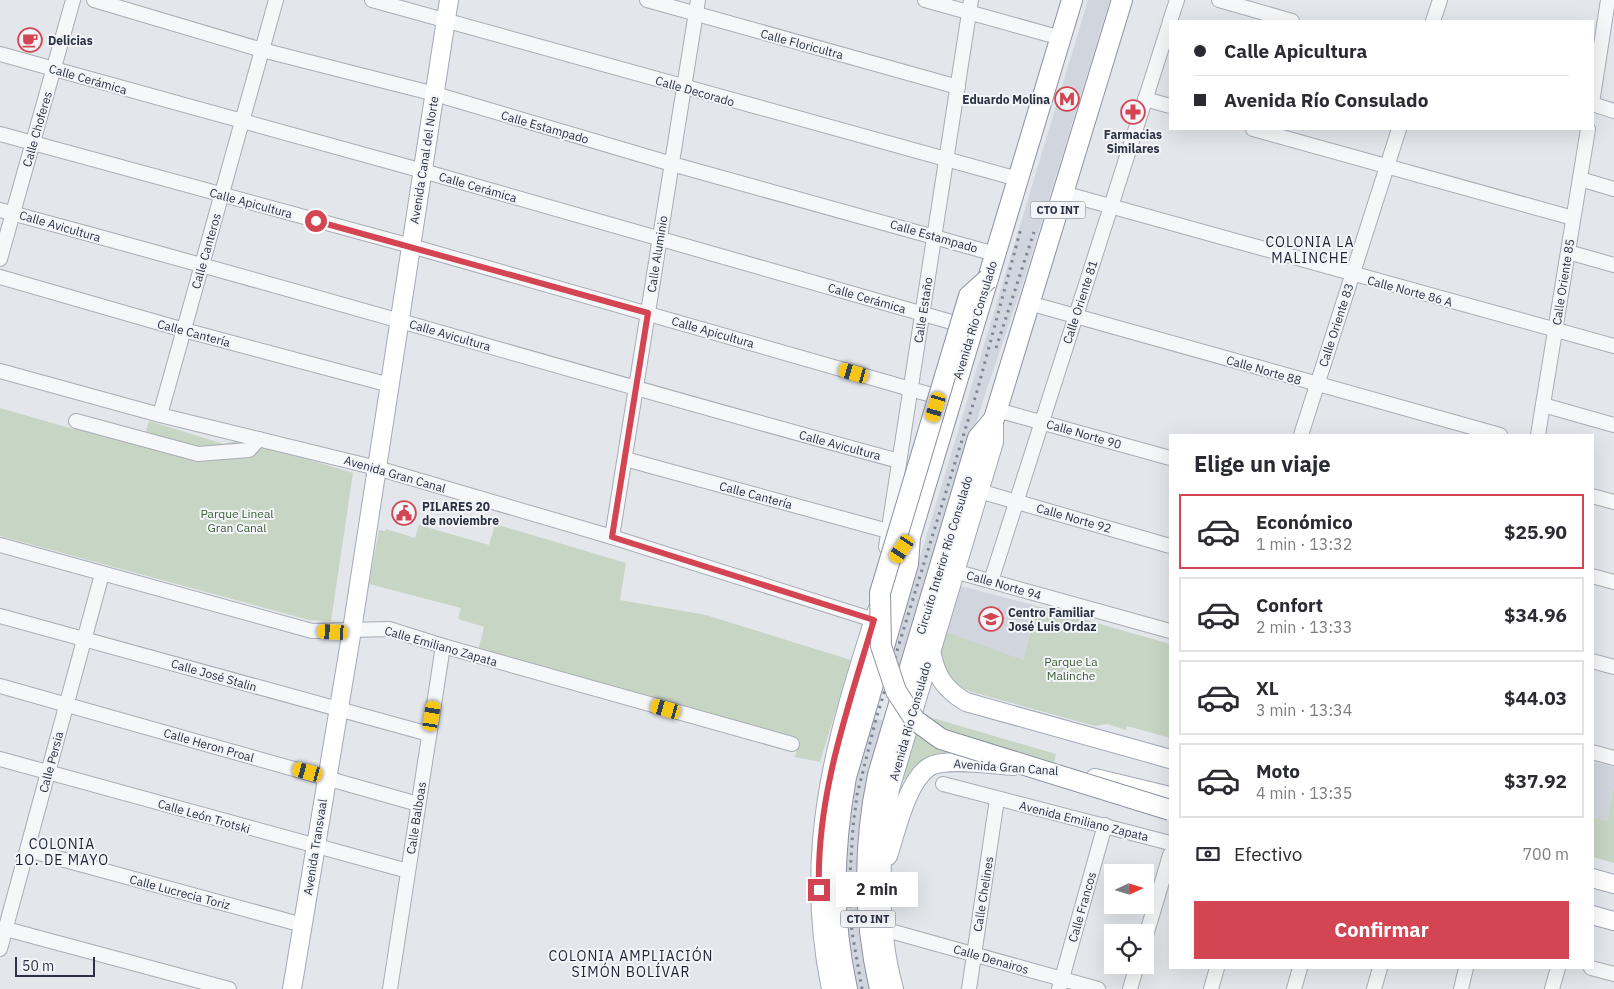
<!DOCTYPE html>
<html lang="es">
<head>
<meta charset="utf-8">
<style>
	body { margin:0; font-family:"IBM Plex Sans",sans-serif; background:#f2f2f3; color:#2b2b33; height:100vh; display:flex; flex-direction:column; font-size:19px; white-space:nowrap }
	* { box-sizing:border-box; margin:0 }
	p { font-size:16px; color:#7c7c81 }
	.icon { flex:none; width:28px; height:28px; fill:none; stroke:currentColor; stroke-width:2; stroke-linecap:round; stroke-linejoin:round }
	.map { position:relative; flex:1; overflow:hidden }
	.sheet { position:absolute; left:1169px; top:434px; width:425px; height:535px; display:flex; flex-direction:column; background:#fff; border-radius:0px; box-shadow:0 5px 20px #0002 }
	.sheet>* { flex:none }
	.banner { position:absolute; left:1169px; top:20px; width:425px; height:110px; border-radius:0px; box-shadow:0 5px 20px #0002; display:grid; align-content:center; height:110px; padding:0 25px; background:#fff }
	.needle { width:32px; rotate:86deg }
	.fabs { position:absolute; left:1104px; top:864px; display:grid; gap:10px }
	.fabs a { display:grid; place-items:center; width:50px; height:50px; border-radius:0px; background:#fff; box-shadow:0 5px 20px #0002; font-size:25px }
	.scale { position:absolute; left:15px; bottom:12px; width:80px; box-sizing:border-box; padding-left:5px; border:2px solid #2a3244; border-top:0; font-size:14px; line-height:18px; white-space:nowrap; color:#2a3244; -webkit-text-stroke:4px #f3f5f8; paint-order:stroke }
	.end { position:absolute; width:22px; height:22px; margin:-11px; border:6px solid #d34553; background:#fff; box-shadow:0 0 0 2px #fff }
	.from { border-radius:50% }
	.bubble { position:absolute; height:35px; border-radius:0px; background:#fff; box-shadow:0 5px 20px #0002; font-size:16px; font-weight:800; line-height:35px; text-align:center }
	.car { position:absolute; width:15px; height:30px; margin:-15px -8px; border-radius:6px; box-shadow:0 0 4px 1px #0007; background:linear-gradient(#f5c518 24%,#345 0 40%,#f5c518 0 76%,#345 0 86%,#f5c518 0) }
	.banner b { display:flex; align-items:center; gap:18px; height:48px; font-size:19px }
	.banner b+b { border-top:1px solid #e1e1e2 }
	.banner i { width:12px; height:12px; background:#2b2b33 }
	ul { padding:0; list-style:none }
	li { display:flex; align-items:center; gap:15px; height:75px; margin:0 10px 8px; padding:0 15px; border:2px solid #e1e1e2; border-radius:0px }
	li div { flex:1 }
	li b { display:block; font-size:19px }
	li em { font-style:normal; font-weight:800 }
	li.current { border-color:#d34553 }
	li>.icon { width:45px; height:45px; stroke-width:1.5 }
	h2 { padding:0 25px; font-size:22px; line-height:60px }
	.pay { display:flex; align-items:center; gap:12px; height:55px; padding:0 25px; font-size:19px }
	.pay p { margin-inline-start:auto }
	.action { display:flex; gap:10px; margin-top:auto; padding:10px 25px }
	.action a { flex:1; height:58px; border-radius:0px; background:#d34553; color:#fff; font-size:20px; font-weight:800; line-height:58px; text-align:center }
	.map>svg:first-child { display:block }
	.built { fill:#d1d5dd }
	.green { fill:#c7d6c4 }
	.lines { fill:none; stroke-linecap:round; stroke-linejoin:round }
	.minor-casing { stroke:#a8acb6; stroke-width:16 }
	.major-casing { stroke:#a2a9b8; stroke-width:20 }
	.highway-casing { stroke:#8a92a3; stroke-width:22 }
	.minor { stroke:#f6f7f9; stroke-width:14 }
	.major { stroke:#fff; stroke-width:18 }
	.highway { stroke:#fff; stroke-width:20 }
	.rail { stroke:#7c8496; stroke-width:3; stroke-dasharray:2.5 5; stroke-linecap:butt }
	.highway-bridge-casing { stroke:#8a92a3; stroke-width:22; stroke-linecap:butt }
	.highway-bridge { stroke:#fff; stroke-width:20 }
	.route { stroke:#d34553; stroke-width:6 }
	.labels { text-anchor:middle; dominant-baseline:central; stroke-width:4; stroke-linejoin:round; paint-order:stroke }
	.shield { fill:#f3f5f8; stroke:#666c7a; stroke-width:1 }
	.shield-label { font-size:11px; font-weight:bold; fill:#2a3244 }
	.poi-label { font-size:12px; font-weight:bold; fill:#2a3244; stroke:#f3f5f8; text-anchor:start }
	.street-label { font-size:12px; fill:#2a3244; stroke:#f3f5f8 }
	.park-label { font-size:12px; fill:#3c6137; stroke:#f3f5f8 }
	.neighbourhood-label { font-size:14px; letter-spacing:1px; fill:#1c2335; stroke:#f3f5f8 }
</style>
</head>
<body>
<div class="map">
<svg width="1614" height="989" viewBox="0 0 1614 989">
	<rect width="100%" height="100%" fill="#e3e6eb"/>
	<g class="built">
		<polygon points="1088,0 1110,0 1027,270 982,404 898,674 886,670"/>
		<polygon points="957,585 1037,606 1023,660 950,638 944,631"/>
		<polygon points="872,717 884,721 871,989 856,989 845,907 847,825 854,782"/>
		<polygon points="1593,761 1614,767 1614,787 1607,821 1593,817"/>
	</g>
	<g class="green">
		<polygon points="0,408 73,429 77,415 145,433 149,421 224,444 242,439 353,473 331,621 309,620 0,536"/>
		<polygon points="495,524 626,563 620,600 706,615 851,660 820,762 795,757 800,740 478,651 484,627 458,619 461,608 369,584 379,530 385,531 386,529 415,538 419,525 489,545"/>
		<polygon points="1037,606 1170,644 1170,738 1127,726 1126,730 1107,724 1095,726 972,692 935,675 944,631 1023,660"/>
		<polygon points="919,714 1056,754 1054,763 942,757 900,782"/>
		<polygon points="1614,787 1614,863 1593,857 1592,817 1607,821"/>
	</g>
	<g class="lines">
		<g class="minor-casing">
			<g id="minor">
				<polyline points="94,0 262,50 435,94 672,164 995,254"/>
				<polyline points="372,0 1018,179"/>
				<polyline points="647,0 958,87"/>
				<polyline points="925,0 1061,38"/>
				<polyline points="1219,0 1292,21"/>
				<polyline points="1170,21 1177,0"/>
				<polyline points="1433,21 1440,0"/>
				<polyline points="0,54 423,171 955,323"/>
				<polyline points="1145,99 1170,106"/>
				<polyline points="1592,103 1608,0"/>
				<polyline points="1592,104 1614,111"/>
				<polyline points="1253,129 1573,218"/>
				<polyline points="0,134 411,246 935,396"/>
				<polyline points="1580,179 1614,189"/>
				<polyline points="1063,193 1614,346"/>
				<path d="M0,210c301,80 599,170 899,251"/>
				<polyline points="1568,252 1614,265"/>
				<polyline points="0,259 73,0"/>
				<polyline points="0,277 184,330 390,385"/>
				<polyline points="1029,303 1500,435"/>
				<polyline points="0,371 160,415 377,468 612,537 874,620 876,610"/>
				<polyline points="1543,405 1614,425"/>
				<polyline points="997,410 1170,458"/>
				<polyline points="160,415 276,0"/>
				<polyline points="76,421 198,454 249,450 259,439"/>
				<polyline points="1301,435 1399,129"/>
				<polyline points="1538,435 1588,129"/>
				<polyline points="625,459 888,531"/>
				<polyline points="979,491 1170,546"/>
				<polyline points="1592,496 1614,502"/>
				<polyline points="612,537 698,0"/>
				<polyline points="0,545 312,631 389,629 443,646 792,744"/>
				<polyline points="886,547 971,0"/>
				<polyline points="954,571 1170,631"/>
				<polyline points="1592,576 1614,582"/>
				<polyline points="991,581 1170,22"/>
				<polyline points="0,616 429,734"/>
				<polyline points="1592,661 1614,667"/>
				<polyline points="0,686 418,804"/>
				<polyline points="1592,752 1614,758"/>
				<polyline points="0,759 408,871"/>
				<polyline points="943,784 1170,843"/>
				<polyline points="28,850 303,925"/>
				<polyline points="6,929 229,989"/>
				<polyline points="883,929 1098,989"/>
				<polyline points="1145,939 1170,855"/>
				<polyline points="0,949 102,574"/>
				<polyline points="1591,968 1614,974"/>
				<polyline points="390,989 443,646"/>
				<polyline points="969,989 997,799"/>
				<polyline points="1059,989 1105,825"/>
				<polyline points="1130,989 1137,965"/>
				<polyline points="1211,989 1217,968"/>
				<polyline points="1294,989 1300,968"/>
				<polyline points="1374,989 1380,968"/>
				<polyline points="1461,989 1466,968"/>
				<polyline points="1552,989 1558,968"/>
			</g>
		</g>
		<g class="major-casing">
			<g id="major">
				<path d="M931,651c5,25 13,38 35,51l204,57"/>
				<polyline points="1095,778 1170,796"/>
				<path d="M888,856c8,-24 19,-75 41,-89 16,-10 64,-2 84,-1"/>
				<polyline points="1592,878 1614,884"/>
				<polyline points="1592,915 1614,921"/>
				<polyline points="292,989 352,630 449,0"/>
				<path d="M831,989c-29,-138 4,-249 46,-379"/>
				<path d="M894,989c-18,-65 -15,-134 -4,-200l104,-347v-23"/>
			</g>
		</g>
		<g class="highway-casing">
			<g id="highway">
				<path d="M847,989c-16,-74 -14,-138 -1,-212l62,-213 2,-27 162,-537"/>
				<path d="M880,989c-17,-72 -17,-142 -2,-214l100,-337 16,-19 128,-419"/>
			</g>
		</g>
		<use href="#minor" class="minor"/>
		<use href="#major" class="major"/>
		<use href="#highway" class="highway"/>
		<g class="rail">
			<polyline points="996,348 1034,232"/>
			<polyline points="862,989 852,932 849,891 853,827 857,795 876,719 978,388 1021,228"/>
		</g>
		<g class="highway-bridge-casing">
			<polyline id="highway-bridge" points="988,279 969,296 880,593 881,646 896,691 915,720 941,739 1170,810"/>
		</g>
		<use href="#highway-bridge" class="highway-bridge"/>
	</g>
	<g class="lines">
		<path class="route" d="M316,221l332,92 -36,224 262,83c-26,88 -58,176 -55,270"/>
	</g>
	<defs>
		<g id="cafe-ring" transform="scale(1.25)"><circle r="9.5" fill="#f3f5f8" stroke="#d34553" stroke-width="1.5"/><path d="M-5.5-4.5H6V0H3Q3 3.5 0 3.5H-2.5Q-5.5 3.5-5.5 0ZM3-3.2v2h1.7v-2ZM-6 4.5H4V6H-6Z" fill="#d34553"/></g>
		<g id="metro-ring" transform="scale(1.25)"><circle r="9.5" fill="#f3f5f8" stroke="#d34553" stroke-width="1.5"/><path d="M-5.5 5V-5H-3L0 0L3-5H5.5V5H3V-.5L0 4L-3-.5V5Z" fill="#d34553"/></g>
		<g id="pharmacy-ring" transform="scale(1.25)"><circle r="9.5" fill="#f3f5f8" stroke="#d34553" stroke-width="1.5"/><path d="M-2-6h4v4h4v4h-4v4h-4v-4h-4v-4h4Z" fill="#d34553"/></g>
		<g id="civic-ring" transform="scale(1.25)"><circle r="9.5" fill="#f3f5f8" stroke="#d34553" stroke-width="1.5"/><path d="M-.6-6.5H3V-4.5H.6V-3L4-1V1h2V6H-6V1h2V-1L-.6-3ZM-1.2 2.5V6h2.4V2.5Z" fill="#d34553"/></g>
		<g id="school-ring" transform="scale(1.25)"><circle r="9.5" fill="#f3f5f8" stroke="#d34553" stroke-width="1.5"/><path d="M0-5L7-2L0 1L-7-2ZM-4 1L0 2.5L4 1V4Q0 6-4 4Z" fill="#d34553"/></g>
	</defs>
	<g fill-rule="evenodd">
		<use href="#cafe-ring" x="30" y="40"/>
		<use href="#metro-ring" x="1067" y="99"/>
		<use href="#pharmacy-ring" x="1133" y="112"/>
		<use href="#civic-ring" x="404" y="513"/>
		<use href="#school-ring" x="991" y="619"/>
	</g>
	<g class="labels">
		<g class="shield">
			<rect x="1030.5" y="201.5" width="55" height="17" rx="4"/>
			<rect x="840.5" y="910.5" width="55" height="17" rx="4"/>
		</g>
		<g class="shield-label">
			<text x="1058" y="210">CTO INT</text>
			<text x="868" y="919">CTO INT</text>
		</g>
		<g class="poi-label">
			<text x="48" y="40">Delicias</text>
			<text x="1050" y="99" text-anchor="end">Eduardo Molina</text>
			<text x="1133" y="134" text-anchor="middle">Farmacias<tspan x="1133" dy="14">Similares</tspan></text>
			<text x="422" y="506">PILARES 20<tspan x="422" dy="14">de noviembre</tspan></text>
			<text x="1008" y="612">Centro Familiar<tspan x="1008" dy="14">José Luis Ordaz</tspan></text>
		</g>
		<g class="street-label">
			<text transform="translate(802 44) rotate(15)">Calle Floricultra</text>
			<text transform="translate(88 79) rotate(16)">Calle Cerámica</text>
			<text transform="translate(695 91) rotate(16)">Calle Decorado</text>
			<text transform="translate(545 127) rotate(16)">Calle Estampado</text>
			<text transform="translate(37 129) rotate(-74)">Calle Choferes</text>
			<text transform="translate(424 160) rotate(-81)">Avenida Canal del Norte</text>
			<text transform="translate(478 187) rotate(16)">Calle Cerámica</text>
			<text transform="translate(251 203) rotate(15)">Calle Apicultura</text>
			<text transform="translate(60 226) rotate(16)">Calle Avicultura</text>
			<text transform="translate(934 236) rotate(16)">Calle Estampado</text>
			<text transform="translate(206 251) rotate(-74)">Calle Canteros</text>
			<text transform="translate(657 254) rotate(-81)">Calle Aluminio</text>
			<text transform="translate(1563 282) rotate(-81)">Calle Oriente 85</text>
			<text transform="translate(1410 291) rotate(15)">Calle Norte 86 A</text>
			<text transform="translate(867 298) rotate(16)">Calle Cerámica</text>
			<text transform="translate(1080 302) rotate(-72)">Calle Oriente 81</text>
			<text transform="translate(923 310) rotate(-81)">Calle Estaño</text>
			<text transform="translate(975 320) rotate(-73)">Avenida Río Consulado</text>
			<text transform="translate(1336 325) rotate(-72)">Calle Oriente 83</text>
			<text transform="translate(713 332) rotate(16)">Calle Apicultura</text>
			<text transform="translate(194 333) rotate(15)">Calle Cantería</text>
			<text transform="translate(450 335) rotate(16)">Calle Avicultura</text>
			<text transform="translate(1264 370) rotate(16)">Calle Norte 88</text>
			<text transform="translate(1084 434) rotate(16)">Calle Norte 90</text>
			<text transform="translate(840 445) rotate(15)">Calle Avicultura</text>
			<text transform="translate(395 474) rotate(16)">Avenida Gran Canal</text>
			<text transform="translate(756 495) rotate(15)">Calle Cantería</text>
			<text transform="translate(1074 518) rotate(16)">Calle Norte 92</text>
			<text transform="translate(944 555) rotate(-73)">Circuito Interior Río Consulado</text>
			<text transform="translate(1004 585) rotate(16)">Calle Norte 94</text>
			<text transform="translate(441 646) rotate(16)">Calle Emiliano Zapata</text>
			<text transform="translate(214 675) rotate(16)">Calle José Stalin</text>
			<text transform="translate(910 721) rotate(-74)">Avenida Río Consulado</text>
			<text transform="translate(209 745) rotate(16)">Calle Heron Proal</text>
			<text transform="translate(51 762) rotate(-75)">Calle Persia</text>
			<text transform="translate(1006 767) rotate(4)">Avenida Gran Canal</text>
			<text transform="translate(204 816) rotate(16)">Calle León Trotski</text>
			<text transform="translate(416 818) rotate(-81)">Calle Balboas</text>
			<text transform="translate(1084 821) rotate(14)">Avenida Emiliano Zapata</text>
			<text transform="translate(315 847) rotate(-81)">Avenida Transvaal</text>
			<text transform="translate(180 892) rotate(15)">Calle Lucrecia Toriz</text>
			<text transform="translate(983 894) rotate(-81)">Calle Chelines</text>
			<text transform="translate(1082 907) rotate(-74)">Calle Francos</text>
			<text transform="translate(991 959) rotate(16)">Calle Denairos</text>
		</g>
		<g class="park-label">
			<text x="237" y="513">Parque Lineal<tspan x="237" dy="14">Gran Canal</tspan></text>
			<text x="1071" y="661">Parque La<tspan x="1071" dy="14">Malinche</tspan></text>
		</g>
		<g class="neighbourhood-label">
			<text x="1310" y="242">COLONIA LA<tspan x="1310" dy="16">MALINCHE</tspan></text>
			<text x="62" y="844">COLONIA<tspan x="62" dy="16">1O. DE MAYO</tspan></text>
			<text x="631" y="956">COLONIA AMPLIACIÓN<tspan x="631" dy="16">SIMÓN BOLÍVAR</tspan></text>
		</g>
	</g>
</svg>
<div class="fabs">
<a><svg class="needle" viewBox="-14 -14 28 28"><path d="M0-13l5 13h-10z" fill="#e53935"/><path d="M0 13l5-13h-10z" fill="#7c7c81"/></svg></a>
<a><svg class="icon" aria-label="locate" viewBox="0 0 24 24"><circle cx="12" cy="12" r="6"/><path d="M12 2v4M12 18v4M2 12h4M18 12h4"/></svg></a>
</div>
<div class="scale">50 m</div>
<i class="end from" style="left:316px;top:221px"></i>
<i class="end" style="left:819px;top:890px"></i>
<div class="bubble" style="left:836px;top:872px;width:82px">2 min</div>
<i class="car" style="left:854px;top:373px;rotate:286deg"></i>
<i class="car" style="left:936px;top:407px;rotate:197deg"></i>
<i class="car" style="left:902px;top:549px;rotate:214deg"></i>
<i class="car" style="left:333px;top:632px;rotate:273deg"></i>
<i class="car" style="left:666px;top:709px;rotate:286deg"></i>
<i class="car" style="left:432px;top:716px;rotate:9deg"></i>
<i class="car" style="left:308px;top:772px;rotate:285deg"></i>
<div class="banner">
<b><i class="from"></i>Calle Apicultura</b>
<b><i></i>Avenida Río Consulado</b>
</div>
<section class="sheet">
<h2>Elige un viaje</h2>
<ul>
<li class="current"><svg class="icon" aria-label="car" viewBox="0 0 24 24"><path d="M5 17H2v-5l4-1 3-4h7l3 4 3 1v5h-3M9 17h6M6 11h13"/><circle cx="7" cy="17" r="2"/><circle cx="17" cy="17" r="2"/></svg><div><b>Económico</b><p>1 min · 13:32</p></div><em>$25.90</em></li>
<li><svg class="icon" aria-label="car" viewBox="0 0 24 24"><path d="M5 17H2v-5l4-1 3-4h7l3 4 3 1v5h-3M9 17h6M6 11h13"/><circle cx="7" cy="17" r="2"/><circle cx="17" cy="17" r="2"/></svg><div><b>Confort</b><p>2 min · 13:33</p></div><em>$34.96</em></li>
<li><svg class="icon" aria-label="car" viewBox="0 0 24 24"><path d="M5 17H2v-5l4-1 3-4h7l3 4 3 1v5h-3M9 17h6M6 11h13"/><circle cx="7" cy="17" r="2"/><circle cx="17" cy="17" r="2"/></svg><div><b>XL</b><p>3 min · 13:34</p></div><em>$44.03</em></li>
<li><svg class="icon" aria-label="car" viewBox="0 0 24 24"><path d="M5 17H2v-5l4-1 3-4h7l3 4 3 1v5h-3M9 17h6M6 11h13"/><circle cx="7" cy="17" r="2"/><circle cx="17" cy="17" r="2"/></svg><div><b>Moto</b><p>4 min · 13:35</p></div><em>$37.92</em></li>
</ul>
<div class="pay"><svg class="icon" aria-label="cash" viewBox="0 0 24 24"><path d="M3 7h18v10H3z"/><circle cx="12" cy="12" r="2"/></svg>Efectivo<p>700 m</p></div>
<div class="action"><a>Confirmar</a></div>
</section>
</div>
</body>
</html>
